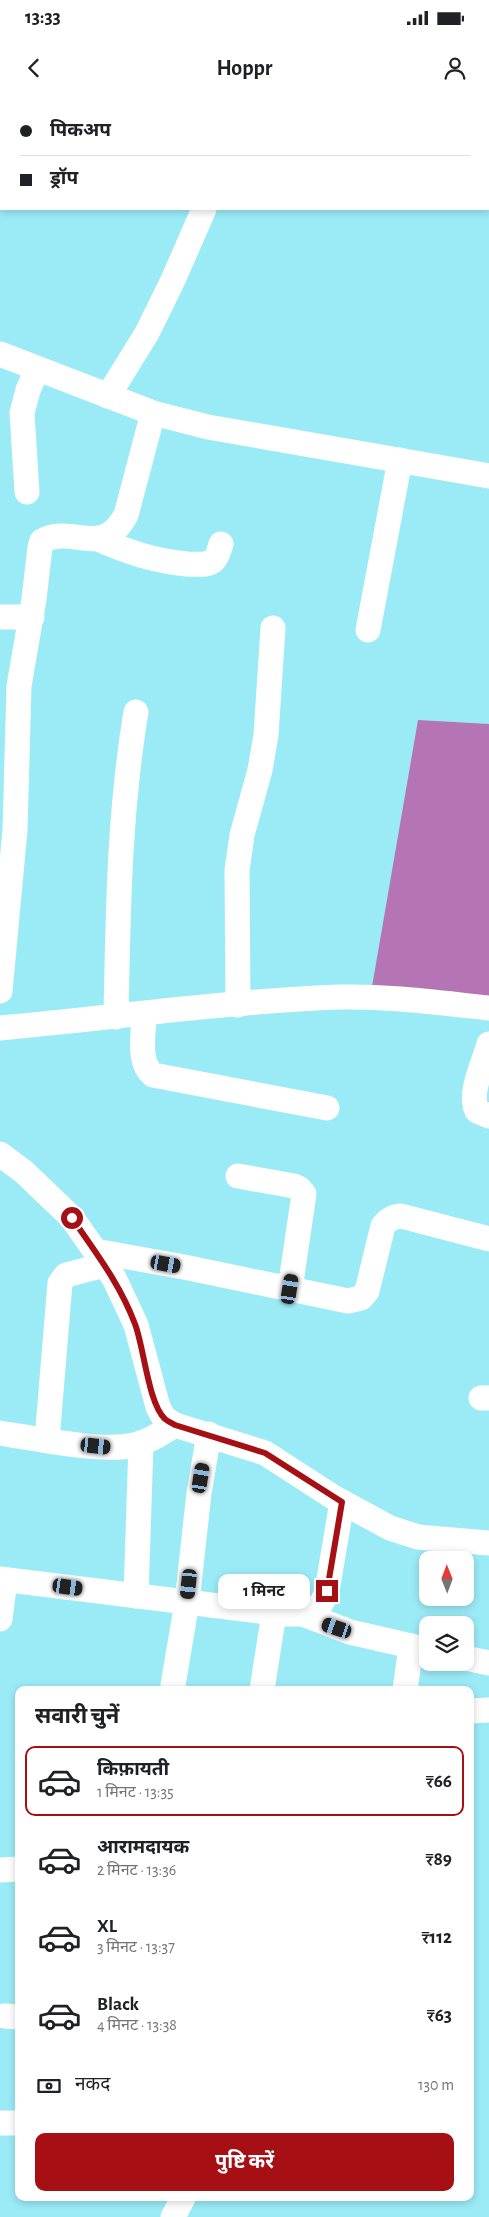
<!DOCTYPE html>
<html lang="hi">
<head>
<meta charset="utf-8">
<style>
	body { margin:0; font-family:"Alegreya Sans","Noto Sans Devanagari",sans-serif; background:#f6f6f6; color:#202124; height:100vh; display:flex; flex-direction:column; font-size:19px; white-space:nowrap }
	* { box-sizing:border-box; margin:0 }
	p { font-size:16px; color:#757577 }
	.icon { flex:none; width:28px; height:28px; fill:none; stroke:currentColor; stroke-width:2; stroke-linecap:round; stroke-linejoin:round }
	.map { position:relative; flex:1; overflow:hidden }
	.panel { position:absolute; left:15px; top:1586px; width:459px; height:515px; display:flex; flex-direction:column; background:#fff; border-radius:10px; box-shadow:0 2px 8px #0003 }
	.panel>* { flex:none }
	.top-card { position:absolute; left:0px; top:0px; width:490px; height:110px; box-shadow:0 2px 8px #0003; display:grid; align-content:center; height:110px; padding:0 20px; background:#fff }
	.needle { width:32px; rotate:359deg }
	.buttons { position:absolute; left:419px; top:1451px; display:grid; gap:10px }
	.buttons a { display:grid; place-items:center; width:55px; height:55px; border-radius:10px; background:#fff; box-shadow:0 2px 8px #0003; font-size:25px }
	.end { position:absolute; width:22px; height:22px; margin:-11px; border:6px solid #a61014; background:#fff; box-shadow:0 0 0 2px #fff }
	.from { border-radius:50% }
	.bubble { position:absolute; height:35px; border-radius:10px; background:#fff; box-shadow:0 2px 8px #0003; font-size:16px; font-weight:700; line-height:35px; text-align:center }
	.car { position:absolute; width:15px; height:30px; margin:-15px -8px; border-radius:6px; box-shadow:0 0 4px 1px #0007; background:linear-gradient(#222 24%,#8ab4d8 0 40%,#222 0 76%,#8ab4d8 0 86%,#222 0) }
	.top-card b { display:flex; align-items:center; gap:18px; height:48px; font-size:19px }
	.top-card b+b { border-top:1px solid #e0e0e0 }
	.top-card i { width:12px; height:12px; background:#202124 }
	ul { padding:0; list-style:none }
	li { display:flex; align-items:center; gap:15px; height:70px; margin:0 10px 8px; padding:0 10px; border:2px solid transparent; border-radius:10px }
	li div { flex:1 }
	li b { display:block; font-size:19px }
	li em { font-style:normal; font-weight:700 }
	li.active { border-color:#a61014 }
	li>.icon { width:45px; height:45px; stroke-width:1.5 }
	h2 { padding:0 20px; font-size:22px; line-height:60px }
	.pay { display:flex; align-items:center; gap:12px; height:55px; padding:0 20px; font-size:19px }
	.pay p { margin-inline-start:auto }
	.button { display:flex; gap:10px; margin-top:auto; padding:10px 20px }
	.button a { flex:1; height:58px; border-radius:10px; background:#a61014; color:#fff; font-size:20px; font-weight:700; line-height:58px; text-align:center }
	.status { display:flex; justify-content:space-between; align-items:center; height:35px; padding:0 25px; background:#fff; direction:ltr }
	.status svg { height:14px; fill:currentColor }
	header { display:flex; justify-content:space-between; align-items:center; height:65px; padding:0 20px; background:#fff; font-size:22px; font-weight:700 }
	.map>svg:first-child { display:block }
	.water { fill:#b575b4 }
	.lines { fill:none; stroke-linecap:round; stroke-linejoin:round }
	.minor { stroke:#fff; stroke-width:25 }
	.route { stroke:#a61014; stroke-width:6 }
</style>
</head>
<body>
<div class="status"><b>13:33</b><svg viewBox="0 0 49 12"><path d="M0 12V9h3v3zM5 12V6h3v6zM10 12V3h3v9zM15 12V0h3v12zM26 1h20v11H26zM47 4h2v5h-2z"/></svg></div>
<header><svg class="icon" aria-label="back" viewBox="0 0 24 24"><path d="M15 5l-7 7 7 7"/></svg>Hoppr<svg class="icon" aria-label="person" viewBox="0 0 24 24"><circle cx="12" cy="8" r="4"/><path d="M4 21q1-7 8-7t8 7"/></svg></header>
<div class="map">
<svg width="489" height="2117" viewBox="0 0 489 2117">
	<rect width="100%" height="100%" fill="#9bebf7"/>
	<polygon class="water" points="418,620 489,624 489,912 369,904"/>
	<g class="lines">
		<g class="minor">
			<polyline points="415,0 429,1"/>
			<polyline points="230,1 230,0"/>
			<polyline points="0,254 153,313 208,327 489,376"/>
			<polyline points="108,296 147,233 173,180 204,109"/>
			<polyline points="27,392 22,313 28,290 37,270"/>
			<path d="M98,439c30,13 56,22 89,25 8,0 19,2 26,-3 5,-4 6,-11 8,-17"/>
			<polyline points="0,517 32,517"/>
			<polyline points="368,530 400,360"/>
			<path d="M0,891l15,-161 4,-144 15,-87 6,-52 2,-6c32,-17 59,19 84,-26l27,-102"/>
			<polyline points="238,905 237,770 242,735 260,670 266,635 273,528"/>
			<path d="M144,914c0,19 -7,48 9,61l174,33"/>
			<path d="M116,917c2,-102 3,-204 20,-305"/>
			<path d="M0,928c113,-10 227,-27 341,-31 50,-1 99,6 148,11"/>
			<path d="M489,944c-5,19 -21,49 -12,67l12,5"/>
			<polyline points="0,1054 24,1072 72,1118 114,1178 136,1225 158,1307 164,1318 175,1325 265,1353 333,1397 390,1428 418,1437 489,1443"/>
			<polyline points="238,1076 294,1086 300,1089 304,1094 290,1189"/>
			<path d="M95,1151l89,16 164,34 13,-3 6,-7 16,-65c5,-7 10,-9 18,-10l88,23"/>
			<polyline points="481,1298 489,1298"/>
			<path d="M0,1333c34,5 102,20 134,12 15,-3 28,-12 41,-20"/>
			<polyline points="47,1340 60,1183 66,1175 105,1165"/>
			<path d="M0,1479l283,35c23,0 36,1 44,-23l15,-89"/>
			<polyline points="136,1496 141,1343"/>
			<polyline points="303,1514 350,1532 428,1550"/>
			<polyline points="0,1519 5,1480"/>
			<polyline points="465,1558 489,1563"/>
			<polyline points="173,1585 187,1502 199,1393 209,1334"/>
			<polyline points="262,1590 274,1513"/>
			<polyline points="405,1590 411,1546"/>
			<polyline points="470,1611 489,1610"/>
			<polyline points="0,1770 19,1769"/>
			<polyline points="5,1916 19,1917"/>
			<polyline points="0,2023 19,2023"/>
			<polyline points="173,2117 183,2098"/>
		</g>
	</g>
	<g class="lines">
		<path class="route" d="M72,1118c24,35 48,66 63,106 9,23 13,79 30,95 2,2 7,4 10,6l90,28 77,49 -15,89"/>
	</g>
</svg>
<div class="buttons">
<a><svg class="needle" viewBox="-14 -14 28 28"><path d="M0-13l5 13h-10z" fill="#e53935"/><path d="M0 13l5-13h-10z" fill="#757577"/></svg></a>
<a><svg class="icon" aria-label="layers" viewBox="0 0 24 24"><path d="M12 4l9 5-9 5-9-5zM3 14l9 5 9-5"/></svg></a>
</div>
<i class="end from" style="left:72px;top:1118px"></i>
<i class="end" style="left:327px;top:1491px"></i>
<div class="bubble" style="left:218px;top:1474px;width:92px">1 मिनट</div>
<i class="car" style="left:166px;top:1164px;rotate:100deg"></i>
<i class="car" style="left:290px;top:1189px;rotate:9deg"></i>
<i class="car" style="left:96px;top:1346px;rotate:96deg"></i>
<i class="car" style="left:201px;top:1378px;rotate:9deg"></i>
<i class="car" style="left:189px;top:1484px;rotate:186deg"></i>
<i class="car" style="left:68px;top:1487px;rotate:98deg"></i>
<i class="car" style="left:337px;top:1528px;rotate:289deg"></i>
<div class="top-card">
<b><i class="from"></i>पिकअप</b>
<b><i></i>ड्रॉप</b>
</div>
<section class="panel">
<h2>सवारी चुनें</h2>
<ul>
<li class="active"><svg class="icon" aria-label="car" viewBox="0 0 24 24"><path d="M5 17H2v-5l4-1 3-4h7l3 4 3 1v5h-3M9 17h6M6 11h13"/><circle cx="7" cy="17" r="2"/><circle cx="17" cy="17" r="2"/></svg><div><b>किफ़ायती</b><p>1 मिनट · 13:35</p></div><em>₹66</em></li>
<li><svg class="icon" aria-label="car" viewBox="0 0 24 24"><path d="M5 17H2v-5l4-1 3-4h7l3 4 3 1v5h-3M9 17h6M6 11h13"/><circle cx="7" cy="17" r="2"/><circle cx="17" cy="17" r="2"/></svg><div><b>आरामदायक</b><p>2 मिनट · 13:36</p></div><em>₹89</em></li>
<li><svg class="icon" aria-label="car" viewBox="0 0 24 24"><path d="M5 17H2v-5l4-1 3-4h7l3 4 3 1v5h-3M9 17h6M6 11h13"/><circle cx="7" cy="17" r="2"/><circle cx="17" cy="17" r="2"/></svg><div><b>XL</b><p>3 मिनट · 13:37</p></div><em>₹112</em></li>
<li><svg class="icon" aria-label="car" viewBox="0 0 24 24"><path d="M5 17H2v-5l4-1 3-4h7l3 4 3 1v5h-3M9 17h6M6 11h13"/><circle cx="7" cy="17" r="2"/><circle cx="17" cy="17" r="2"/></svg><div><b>Black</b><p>4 मिनट · 13:38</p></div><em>₹63</em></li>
</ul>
<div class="pay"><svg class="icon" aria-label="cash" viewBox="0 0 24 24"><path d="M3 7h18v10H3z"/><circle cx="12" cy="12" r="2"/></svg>नकद<p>130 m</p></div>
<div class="button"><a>पुष्टि करें</a></div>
</section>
</div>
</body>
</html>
